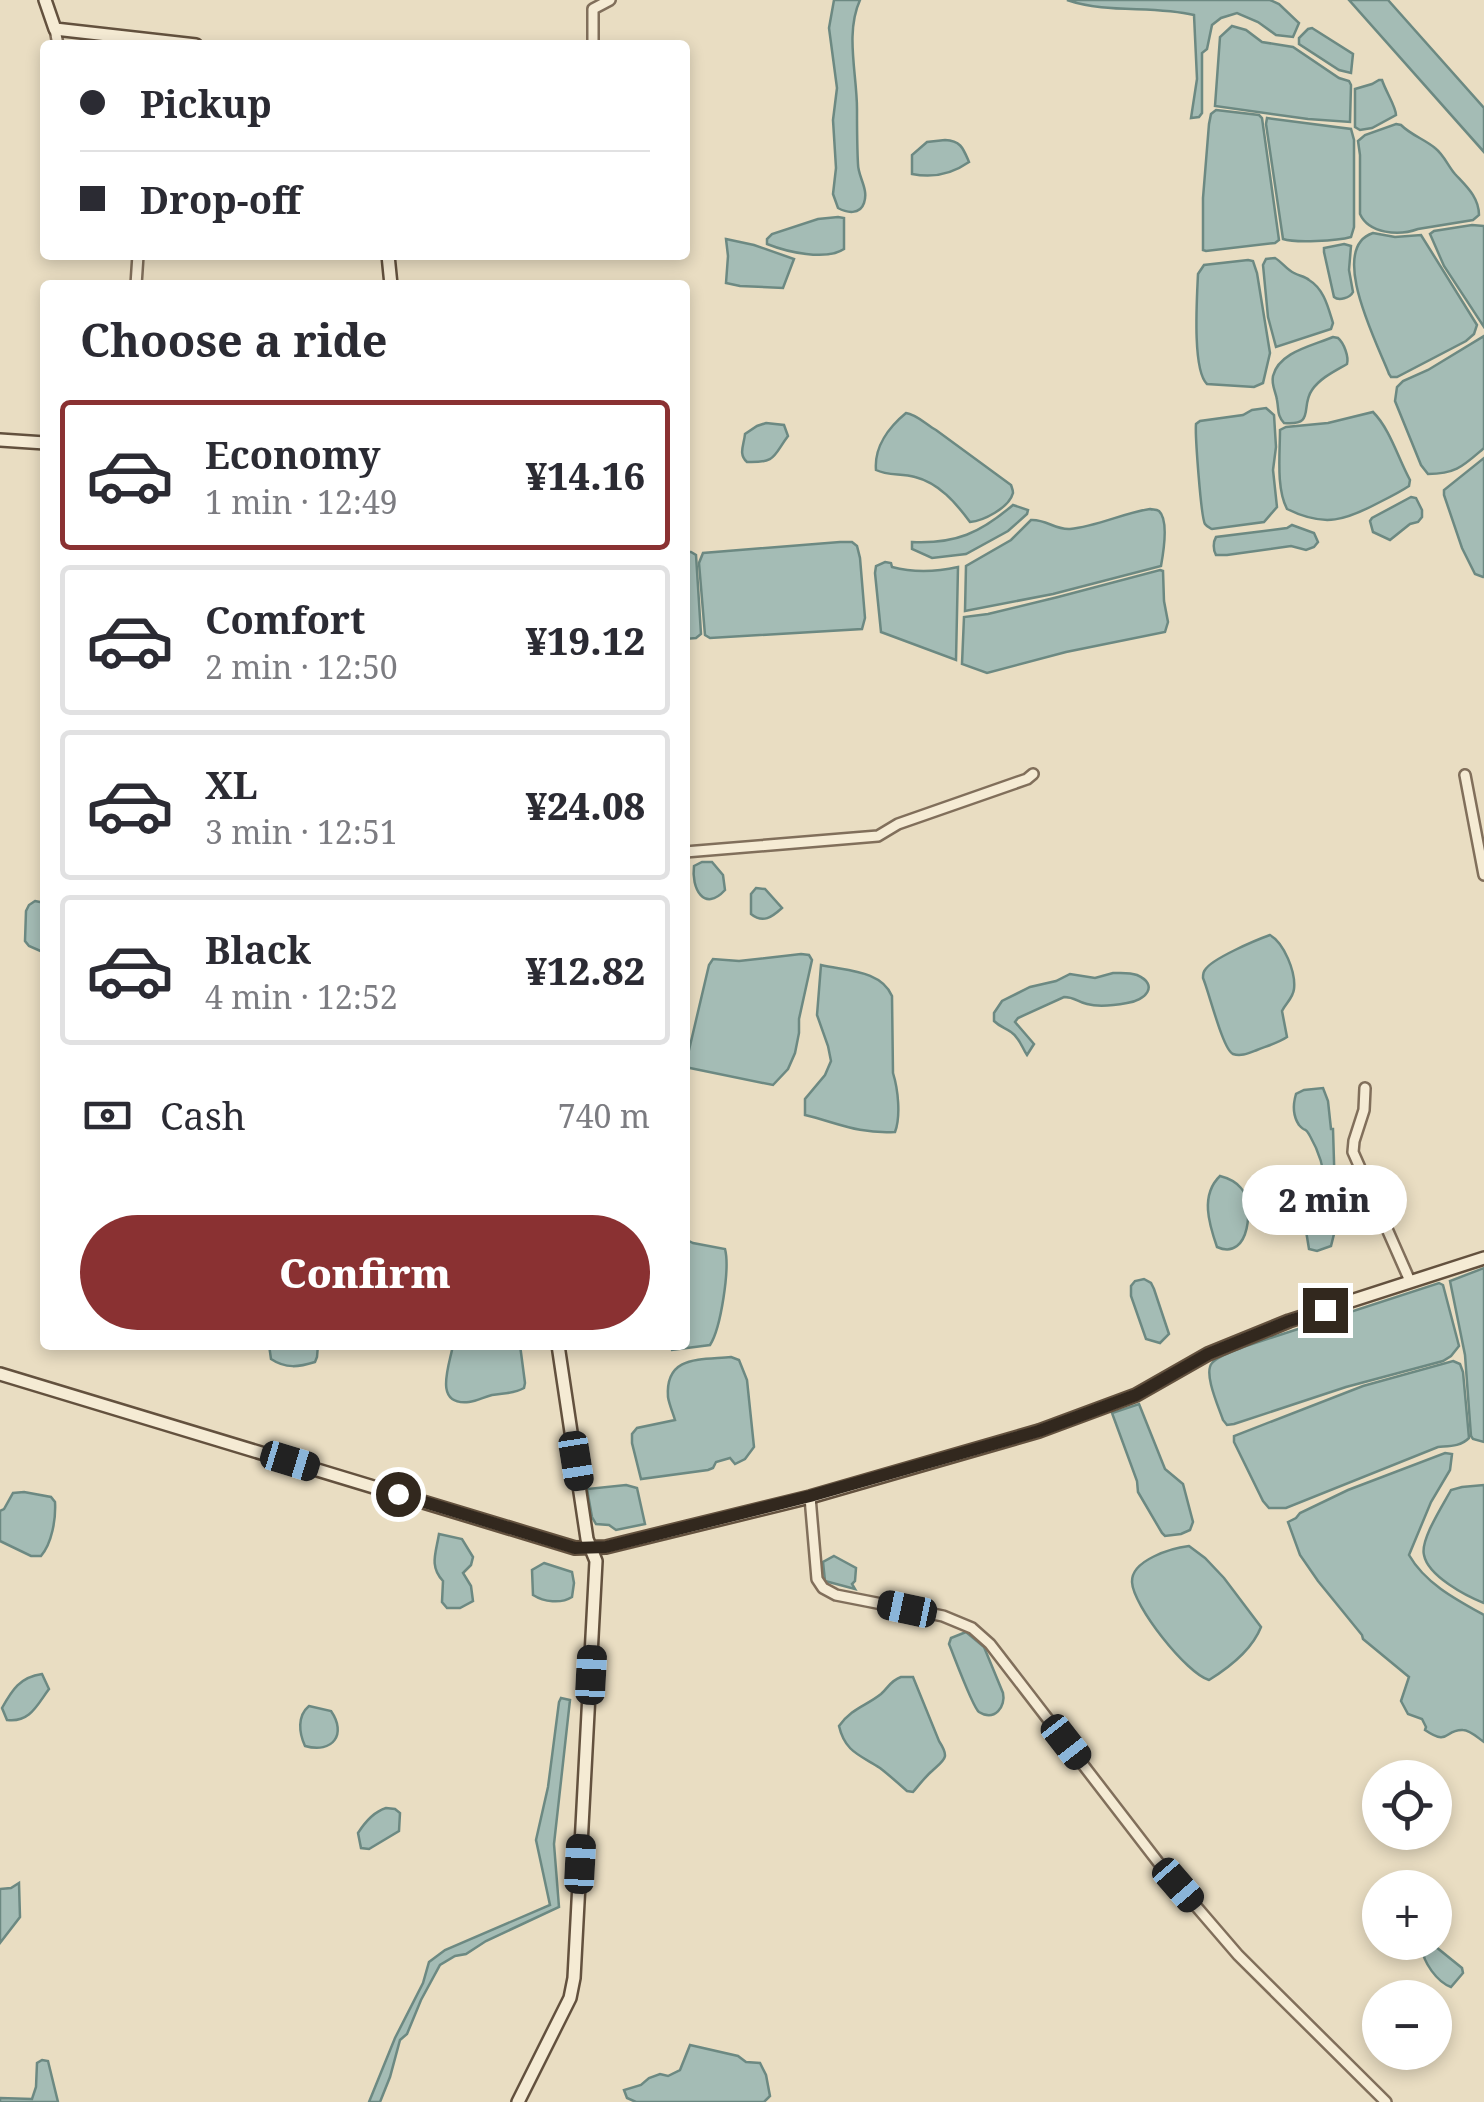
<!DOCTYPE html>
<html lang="en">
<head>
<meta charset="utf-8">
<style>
	body { margin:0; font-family:"Noto Serif",serif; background:#f2f2f3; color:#2b2b33; height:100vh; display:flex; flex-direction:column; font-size:38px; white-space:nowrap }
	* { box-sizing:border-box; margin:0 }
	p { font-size:32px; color:#7c7c81 }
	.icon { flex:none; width:55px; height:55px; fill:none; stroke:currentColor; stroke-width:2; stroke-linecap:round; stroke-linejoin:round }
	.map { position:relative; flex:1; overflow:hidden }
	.drawer { position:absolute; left:40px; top:280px; width:650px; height:1070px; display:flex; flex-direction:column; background:#fff; border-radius:10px; box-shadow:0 5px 15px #0003 }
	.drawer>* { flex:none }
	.guide { position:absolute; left:40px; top:40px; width:650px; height:220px; border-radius:10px; box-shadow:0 5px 15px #0003; display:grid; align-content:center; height:220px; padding:0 40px; background:#fff }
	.buttons { position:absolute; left:1362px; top:1760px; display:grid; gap:20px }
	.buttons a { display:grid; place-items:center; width:90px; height:90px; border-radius:50%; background:#fff; box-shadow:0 5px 15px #0003; font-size:50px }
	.end { position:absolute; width:45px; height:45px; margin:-22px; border:12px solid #32281e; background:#fff; box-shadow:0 0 0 5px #fff }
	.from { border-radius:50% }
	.bubble { position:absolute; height:70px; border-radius:35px; background:#fff; box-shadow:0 5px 15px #0003; font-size:32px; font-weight:800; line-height:70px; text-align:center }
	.car { position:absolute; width:30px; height:60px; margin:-30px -15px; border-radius:12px; box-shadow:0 0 8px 2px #0007; background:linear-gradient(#222 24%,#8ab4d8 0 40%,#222 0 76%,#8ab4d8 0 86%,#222 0) }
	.guide b { display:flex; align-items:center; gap:35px; height:95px; font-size:38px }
	.guide b+b { border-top:2px solid #e1e1e2 }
	.guide i { width:25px; height:25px; background:#2b2b33 }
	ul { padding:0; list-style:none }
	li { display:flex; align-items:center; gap:30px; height:150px; margin:0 20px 15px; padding:0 20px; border:5px solid #e1e1e2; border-radius:10px }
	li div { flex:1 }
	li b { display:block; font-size:38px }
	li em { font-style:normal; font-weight:800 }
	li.on { border-color:#8a3132 }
	li>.icon { width:90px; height:90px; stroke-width:1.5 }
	h2 { padding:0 40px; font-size:45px; line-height:120px }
	.pay { display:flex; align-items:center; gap:25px; height:110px; padding:0 40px; font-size:38px }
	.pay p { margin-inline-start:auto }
	.cta { display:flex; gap:20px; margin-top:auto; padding:20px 40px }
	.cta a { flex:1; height:115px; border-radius:60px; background:#8a3132; color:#fff; font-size:40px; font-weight:800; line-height:115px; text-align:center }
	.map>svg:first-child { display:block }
	.water { fill:#a4bcb5; stroke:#6c8982; stroke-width:2.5 }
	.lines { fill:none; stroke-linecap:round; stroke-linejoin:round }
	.street-casing { stroke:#816f5b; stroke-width:14 }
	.secondary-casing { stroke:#63513e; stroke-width:16 }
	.street { stroke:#f5ebd4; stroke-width:9 }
	.secondary { stroke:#f5ebd4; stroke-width:11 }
	.route { stroke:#32281e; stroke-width:12 }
</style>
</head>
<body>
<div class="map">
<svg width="1484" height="2102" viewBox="0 0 1484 2102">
	<rect width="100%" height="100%" fill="#e9ddc2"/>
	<g class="water">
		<path d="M834,0h26c-15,33 -3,74 -3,109 0,19 0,37 1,55 0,13 11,25 6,39 -4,12 -17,10 -26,5l-5,-14 3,-26 -3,-48 4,-32 -8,-60z"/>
		<path d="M1067,0h203l9,4 20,19 -6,14 -17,-2 -18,-13 -21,-9 -16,5 -9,7 -5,24 -5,4v60l-3,4 -8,1 6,-39 -3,-64c-41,-10 -86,-1 -127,-15z"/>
		<polygon points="1349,0 1388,0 1484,108 1484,152"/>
		<polygon points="1232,26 1246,30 1262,42 1293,47 1339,78 1349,81 1351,85 1350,122 1308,119 1215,106 1220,37"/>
		<polygon points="1312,28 1353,54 1351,73 1339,70 1299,44 1299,38 1308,29"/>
		<path d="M1379,80h3c4,12 14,27 14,35l-24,13 -12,2 -5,-3v-38l17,-5z"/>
		<polygon points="1216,110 1259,115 1262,118 1279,240 1275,243 1206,251 1203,250 1203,198 1209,124 1211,114"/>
		<path d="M1267,118l84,11 3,11v87l-3,10c-14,4 -56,6 -68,2l-17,-115z"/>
		<path d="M1396,124l5,1c10,10 23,14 34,23 9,7 13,18 20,26 11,12 24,23 24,41l-6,5 -55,9c-19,7 -49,5 -58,-15v-59l-2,-14 7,-6z"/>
		<path d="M945,140c16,1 18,8 24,22 -17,12 -37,16 -57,12v-19l15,-13z"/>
		<path d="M838,217l6,1v31c-18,12 -57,3 -77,-5v-5l5,-5 46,-15z"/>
		<polygon points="1472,225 1484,226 1484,327 1444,266 1430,234 1434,231"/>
		<path d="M1373,233l22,4 26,-2 56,90 -3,9 -8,7 -69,36h-6l-2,-3c-11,-29 -62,-126 -16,-141z"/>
		<polygon points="726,239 754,245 794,259 783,288 740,286 726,283 728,256"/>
		<path d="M1344,244l7,2 -2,24 4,22c-3,6 -14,9 -19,5l-10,-45v-4z"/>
		<path d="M1275,258c7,4 11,11 19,15 5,3 11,3 15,7 15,9 19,27 24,43l-2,6 -55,18 -8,-30 -5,-52 3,-6z"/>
		<path d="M1248,260l5,1 4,12 13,80 -7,30 -9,4 -47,-3c-15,-14 -10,-87 -9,-110l6,-9z"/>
		<path d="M1484,336v112c-21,18 -28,26 -56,26l-7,-9 -26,-64 2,-14 6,-6 25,-11z"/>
		<path d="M1333,337l5,1c6,5 11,19 9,26 -12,7 -27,14 -35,26 -12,17 4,36 -28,33 -7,-8 -5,-12 -7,-23 -1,-8 -6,-15 -4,-24 6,-24 39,-30 60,-39z"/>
		<path d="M1266,408l8,7 2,32 -3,23 4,37 -13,15 -52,7c-2,-1 -5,-2 -7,-5 -4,-6 -10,-89 -9,-100l4,-3 43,-6 9,-5z"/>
		<path d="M1373,412c17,17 25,46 37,68l-1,6c-9,6 -19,11 -29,16 -34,18 -55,26 -93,7 -11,-21 -7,-55 -7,-79l6,-3 42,-4z"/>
		<path d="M906,413c10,1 21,12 30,17l75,55c1,3 2,5 2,8 -4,15 -30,28 -43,29 -14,-19 -31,-39 -55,-45 -13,-4 -27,-1 -39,-7 -2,-23 13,-43 30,-57z"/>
		<path d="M766,423l18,2 4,11c-15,20 -11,27 -41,26 -9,-8 -3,-17 -2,-28l12,-8z"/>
		<polygon points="1484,458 1484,577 1483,577 1475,574 1462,548 1444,495 1444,490"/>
		<polygon points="1411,497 1416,498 1422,510 1422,517 1418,522 1410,524 1390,540 1373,532 1370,521 1372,518"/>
		<path d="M1013,505l15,5 -1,4 -19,17 -42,23 -34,4 -20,-9v-7c44,2 68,-9 101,-37z"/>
		<path d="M1150,509c3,1 6,0 9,2 10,9 4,44 2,55l-108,28 -88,17 1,-45 45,-26 20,-20c15,-1 24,10 39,9 28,-3 53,-16 80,-20z"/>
		<path d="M1292,525l22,8 4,9 -4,5 -8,3 -15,-4 -64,9h-11c-3,-5 -3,-13 0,-18l71,-9z"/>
		<polygon points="840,542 852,542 857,546 860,558 865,618 862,629 710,638 705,635 699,563 703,553"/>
		<polygon points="685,552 691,552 696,555 701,634 696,638 685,639"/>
		<path d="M885,562l6,1 1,4c23,6 43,5 66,0l-2,93 -75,-28 -6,-59 1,-7z"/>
		<polygon points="1160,570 1163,571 1164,601 1168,622 1165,632 1066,652 987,673 962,664 964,617 988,614 1058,597"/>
		<path d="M702,862h10l11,13 2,15c-21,23 -34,-2 -31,-24z"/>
		<path d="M756,888l9,1 17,19c-10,9 -19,16 -31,6v-20z"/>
		<polygon points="35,901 45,903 45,953 29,946 25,941 26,911 29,905"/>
		<path d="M1270,935c14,8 26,37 24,54 -1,9 -8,14 -12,22l5,26c-9,6 -20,9 -30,13 -8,3 -16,7 -24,4 -10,-4 -24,-62 -30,-76 0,-3 0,-6 2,-8 6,-11 51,-30 65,-35z"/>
		<polygon points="801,954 809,955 812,960 799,1019 799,1033 795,1053 788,1069 773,1085 685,1067 709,965 713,959 739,961"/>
		<path d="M821,965c25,6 60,5 71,31l1,77c5,16 8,43 2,59 -37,2 -57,-9 -90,-17v-16l20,-24 6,-14 -3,-15 -11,-31z"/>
		<path d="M1113,973c8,0 16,-1 24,2 23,10 8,26 -10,28 -11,2 -29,4 -40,1 -10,-2 -12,-7 -23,-7l-46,21 -3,4 19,22 -7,11c-5,-7 -7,-17 -16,-23 -5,-4 -11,-5 -17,-11v-8l8,-12 28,-14 26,-6 14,-7 25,4z"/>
		<path d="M1323,1088l5,13 3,28h2l3,97 -5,20 -14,5 -8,-2 -3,-18c31,-18 19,-69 4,-95 -6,-11 -3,-2 -11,-11 -6,-9 -6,-21 -3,-31l8,-4z"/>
		<path d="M1220,1176c8,2 16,6 21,12 13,14 10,74 -24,59 -8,-23 -17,-52 3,-71z"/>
		<path d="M685,1239l8,4 32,6c5,19 -4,79 -15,96l-38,5 -2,-5h15z"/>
		<polygon points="1484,1268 1484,1442 1473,1439 1471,1436 1465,1355 1450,1281"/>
		<polygon points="1144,1279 1151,1283 1154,1289 1169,1334 1160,1343 1146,1339 1131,1296 1131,1286 1135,1281"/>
		<path d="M1439,1283l4,2 16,61 -8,10 -8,5 -97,26 -112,37 -7,1 -4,-5c-4,-12 -20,-47 -11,-57 6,-7 22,-12 31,-16z"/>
		<path d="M269,1345h49l-1,12 -2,5c-16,5 -29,7 -44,-3z"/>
		<path d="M453,1345h67l5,38 -1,5c-10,6 -21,5 -32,7 -8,2 -15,6 -23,7 -37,4 -19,-38 -16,-57z"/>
		<path d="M731,1357l8,3 8,20 7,67 -9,12 -10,5 -5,-6 -14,4 -3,6 -5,2 -67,9 -9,-36v-9l5,-6 38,-8c-2,-7 -6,-16 -7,-23 -3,-42 32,-37 63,-40z"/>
		<path d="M1453,1361l7,3 3,8 6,66c-9,9 -20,8 -31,9l-152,61h-17l-6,-7 -29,-59v-6l129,-50z"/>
		<polygon points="1139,1404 1165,1469 1183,1484 1193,1522 1190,1530 1181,1534 1165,1536 1162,1533 1138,1492 1137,1481 1112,1413"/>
		<path d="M1445,1453l7,1 -2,16 -19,32 -22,53c16,28 46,44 75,60v127c-6,-4 -14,-12 -21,-12 -19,-1 -13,17 -38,0l1,-3 -4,-8 -14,-5 -7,-13 8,-24 -46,-38 -1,-4 -44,-54 -18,-26 -12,-33 8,-4 4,-5 48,-23z"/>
		<polygon points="626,1485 637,1488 645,1524 616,1530 609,1525 596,1524 592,1517 587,1489"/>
		<path d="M1484,1485v118c-18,-7 -56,-27 -60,-48 -4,-15 19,-50 27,-65l11,-3z"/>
		<path d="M24,1492l27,5 4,5c1,17 -3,41 -14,54h-10l-31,-15v-30l4,-2 9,-16z"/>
		<path d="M439,1534l23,5 11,18 -2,8 -8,8 8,13 2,15 -13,7h-13l-5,-6 1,-21c-14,-15 -7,-28 -4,-47z"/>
		<path d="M1189,1546l16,12 19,20 37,49c-9,23 -31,40 -52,53 -22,-6 -76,-74 -77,-98 -1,-22 40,-34 57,-36z"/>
		<polygon points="834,1556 856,1568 855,1581 852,1584 855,1589 825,1581 823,1562"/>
		<path d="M544,1563l28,9 2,11 -2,14c-11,7 -28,5 -39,-2l-1,-25z"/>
		<path d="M966,1632l18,15 19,46c3,13 -8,29 -24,19 -6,-4 -25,-56 -30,-68l2,-6z"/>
		<path d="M42,1674l7,15c-12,16 -19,34 -42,31l-5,-12c10,-18 18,-31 40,-34z"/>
		<path d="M901,1677h12l26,64c11,17 6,18 -7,30 -7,6 -13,14 -19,21l-6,-1c-9,-8 -18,-16 -27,-23 -20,-13 -35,-16 -41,-42 13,-18 27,-20 42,-32 8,-7 9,-13 20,-17z"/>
		<polygon points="561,1698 570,1700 554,1844 559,1907 486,1941 466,1954 455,1956 440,1965 421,2000 407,2034 400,2040 390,2077 380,2102 369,2102 395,2038 423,1983 429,1962 445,1950 550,1905 536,1840 548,1787 559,1702"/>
		<path d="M309,1706l22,5c16,23 2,43 -26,35 -6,-13 -8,-30 4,-40z"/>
		<path d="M386,1808l9,1 5,4 -1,18 -30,18 -8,-1 -3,-15c7,-11 15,-21 28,-25z"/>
		<polygon points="19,1883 20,1917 0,1943 0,1889 11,1888"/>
		<path d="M1427,1945l9,2 26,21 1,5 -12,14c-14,-5 -28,-25 -29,-39z"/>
		<polygon points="690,2045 738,2056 746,2062 760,2063 766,2075 770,2096 764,2102 636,2102 627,2098 624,2090 641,2085 649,2078 660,2074 668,2076 680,2070"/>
		<polygon points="42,2060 48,2061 58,2102 0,2102 0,2098 32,2099 36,2087 37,2063"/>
	</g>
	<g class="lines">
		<g class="street-casing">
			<g id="street">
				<polyline points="55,29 58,45"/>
				<polyline points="593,45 593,9 610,0"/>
				<polyline points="136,285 138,255"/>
				<polyline points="1465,775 1484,875"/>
				<polyline points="685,852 878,836 898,824 1027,779 1033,774"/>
				<polyline points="1365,1088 1364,1110 1354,1141 1353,1152 1410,1281"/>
				<polyline points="810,1497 817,1579 823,1588 836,1595 943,1616 972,1628 990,1644 1158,1862 1238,1955 1386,2102"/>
			</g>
		</g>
		<g class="secondary-casing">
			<g id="secondary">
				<polyline points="45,0 55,29 196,45"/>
				<polyline points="388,255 391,285"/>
				<polyline points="0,440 45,443"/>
				<polyline points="0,1374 575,1548 606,1547 810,1497 1039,1431 1136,1395 1208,1354 1289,1321 1484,1258"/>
				<polyline points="518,2102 570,1998 574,1978 596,1561 587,1539 558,1345"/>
			</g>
		</g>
		<use href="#street" class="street"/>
		<use href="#secondary" class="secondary"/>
	</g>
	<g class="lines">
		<polyline class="route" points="398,1494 575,1548 606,1547 810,1496 1039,1431 1136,1395 1208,1354 1289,1321 1325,1310"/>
	</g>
</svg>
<div class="buttons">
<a><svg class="icon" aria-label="locate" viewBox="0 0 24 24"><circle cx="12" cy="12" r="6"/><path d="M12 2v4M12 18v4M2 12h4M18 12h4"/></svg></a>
<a>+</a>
<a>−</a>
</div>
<i class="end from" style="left:398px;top:1494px"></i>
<i class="end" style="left:1325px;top:1310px"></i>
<div class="bubble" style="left:1242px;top:1165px;width:165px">2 min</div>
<i class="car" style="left:290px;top:1461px;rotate:107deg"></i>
<i class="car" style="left:576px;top:1461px;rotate:171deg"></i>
<i class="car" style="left:907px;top:1609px;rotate:282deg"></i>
<i class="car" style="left:591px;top:1675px;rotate:3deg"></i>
<i class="car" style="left:1066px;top:1742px;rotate:142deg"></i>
<i class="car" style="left:580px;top:1864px;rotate:3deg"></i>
<i class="car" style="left:1178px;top:1885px;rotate:139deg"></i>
<div class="guide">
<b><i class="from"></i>Pickup</b>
<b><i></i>Drop-off</b>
</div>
<section class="drawer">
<h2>Choose a ride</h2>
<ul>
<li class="on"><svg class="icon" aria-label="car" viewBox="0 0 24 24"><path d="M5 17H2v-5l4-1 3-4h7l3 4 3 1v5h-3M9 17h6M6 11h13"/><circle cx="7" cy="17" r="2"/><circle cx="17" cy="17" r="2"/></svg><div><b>Economy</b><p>1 min · 12:49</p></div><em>¥14.16</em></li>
<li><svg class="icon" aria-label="car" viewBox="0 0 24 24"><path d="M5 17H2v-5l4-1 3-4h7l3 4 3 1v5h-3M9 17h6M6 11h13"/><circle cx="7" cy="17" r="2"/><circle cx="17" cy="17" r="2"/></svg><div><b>Comfort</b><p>2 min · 12:50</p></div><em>¥19.12</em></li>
<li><svg class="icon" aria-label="car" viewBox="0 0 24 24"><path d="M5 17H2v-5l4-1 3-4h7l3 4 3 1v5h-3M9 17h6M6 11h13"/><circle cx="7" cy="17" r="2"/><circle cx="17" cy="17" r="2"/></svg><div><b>XL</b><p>3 min · 12:51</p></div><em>¥24.08</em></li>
<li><svg class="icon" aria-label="car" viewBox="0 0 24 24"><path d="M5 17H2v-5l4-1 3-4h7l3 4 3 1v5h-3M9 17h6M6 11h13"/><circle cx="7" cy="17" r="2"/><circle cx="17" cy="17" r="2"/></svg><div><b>Black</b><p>4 min · 12:52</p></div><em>¥12.82</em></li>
</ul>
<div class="pay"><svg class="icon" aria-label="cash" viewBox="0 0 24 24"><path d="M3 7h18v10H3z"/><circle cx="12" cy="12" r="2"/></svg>Cash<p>740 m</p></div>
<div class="cta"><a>Confirm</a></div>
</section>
</div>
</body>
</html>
